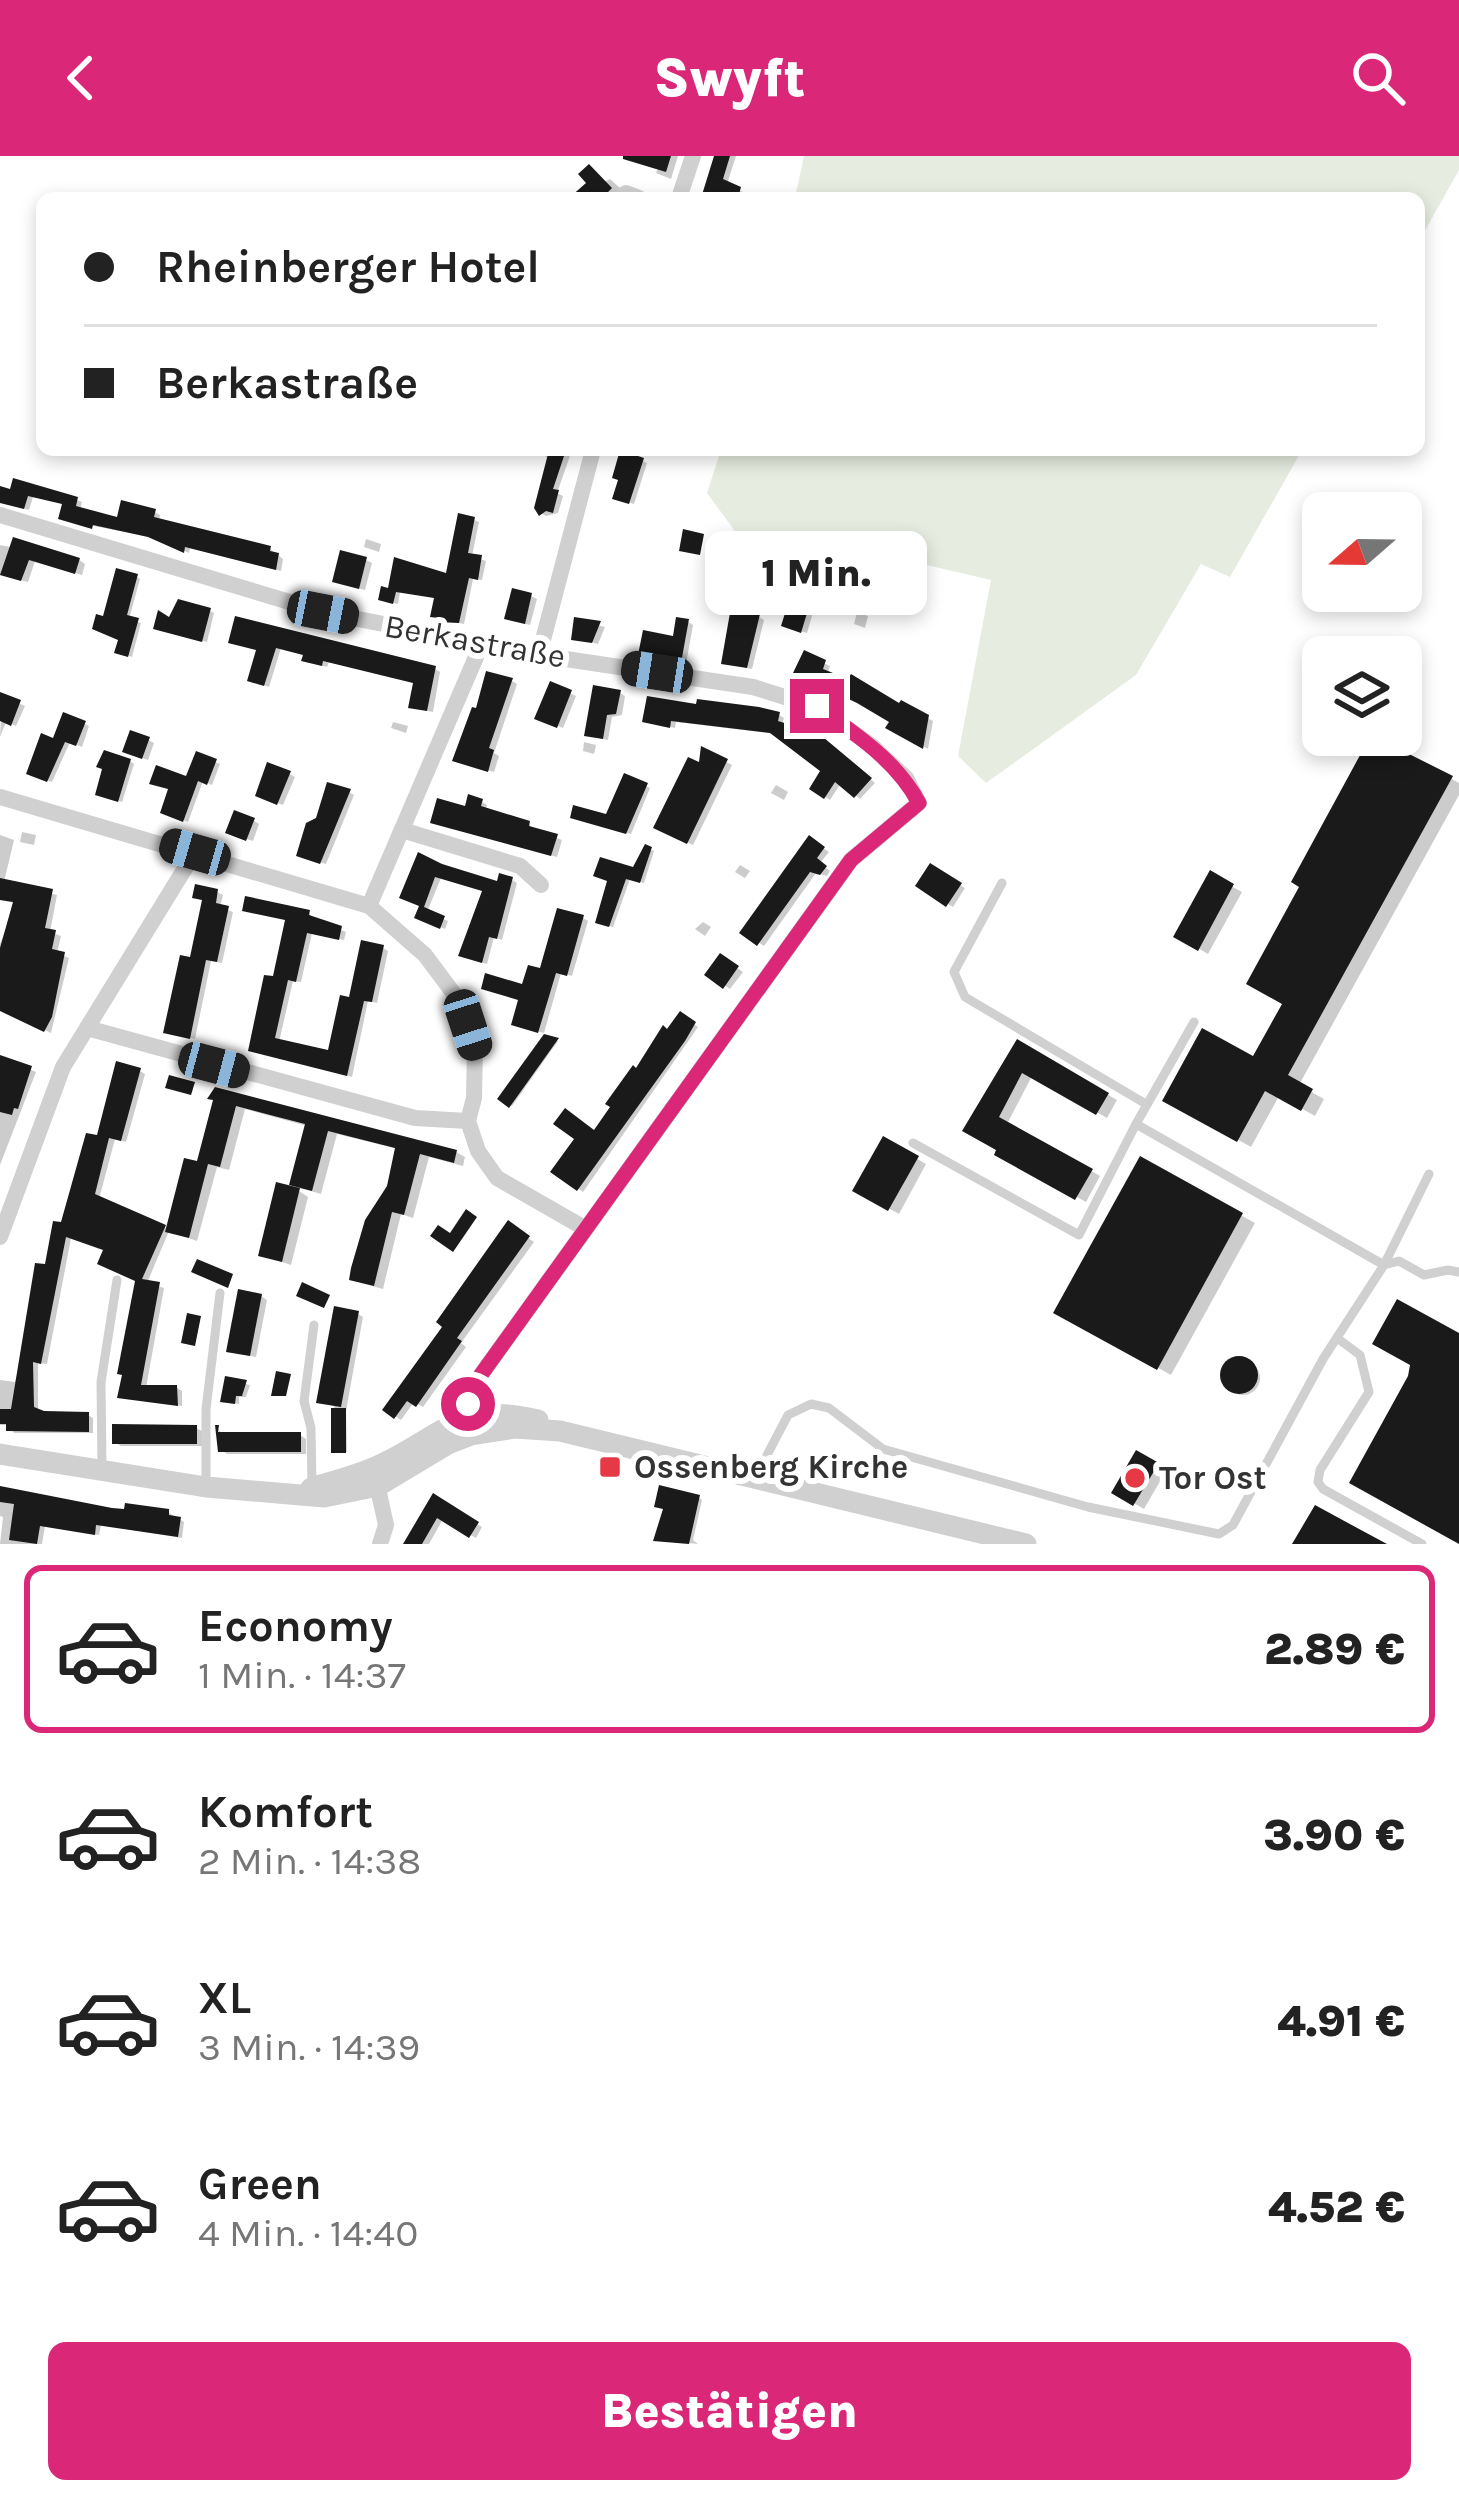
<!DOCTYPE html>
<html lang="de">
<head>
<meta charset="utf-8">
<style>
	body { margin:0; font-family:Karla,sans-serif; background:#f6f6f6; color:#222; height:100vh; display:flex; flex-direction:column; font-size:45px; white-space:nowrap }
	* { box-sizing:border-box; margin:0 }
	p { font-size:39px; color:#767676 }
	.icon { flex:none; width:66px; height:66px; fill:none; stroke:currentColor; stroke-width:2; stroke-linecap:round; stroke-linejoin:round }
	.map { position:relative; height:1388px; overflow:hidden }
	.details { display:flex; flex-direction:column; background:#fff; flex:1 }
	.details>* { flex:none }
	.hud { position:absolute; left:36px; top:36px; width:1389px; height:264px; border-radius:18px; box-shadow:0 6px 18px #0003; display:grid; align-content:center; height:264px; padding:0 48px; background:#fff }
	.needle { width:78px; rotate:250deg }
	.fabs { position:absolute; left:1302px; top:336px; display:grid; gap:24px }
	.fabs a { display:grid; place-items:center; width:120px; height:120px; border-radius:18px; background:#fff; box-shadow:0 6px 18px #0003; font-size:60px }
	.end { position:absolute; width:54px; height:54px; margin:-27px; border:15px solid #db2777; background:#fff; box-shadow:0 0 0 6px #fff }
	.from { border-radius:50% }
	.bubble { position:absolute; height:84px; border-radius:18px; background:#fff; box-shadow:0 6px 18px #0003; font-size:39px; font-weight:800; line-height:84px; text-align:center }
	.car { position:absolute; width:36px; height:72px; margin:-36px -18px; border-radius:15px; box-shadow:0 0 9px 3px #0007; background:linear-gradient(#222 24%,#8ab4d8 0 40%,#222 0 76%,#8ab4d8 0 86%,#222 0) }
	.hud b { display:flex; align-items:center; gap:42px; height:114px; font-size:45px }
	.hud b+b { border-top:3px solid #e0e0e0 }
	.hud i { width:30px; height:30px; background:#222 }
	ul { padding:21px 0 0; list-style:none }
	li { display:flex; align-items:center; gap:36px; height:168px; margin:0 24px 18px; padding:0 24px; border:6px solid transparent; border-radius:18px }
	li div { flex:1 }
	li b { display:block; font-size:45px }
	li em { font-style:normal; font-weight:800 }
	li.active { border-color:#db2777 }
	li>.icon { width:108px; height:108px; stroke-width:1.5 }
	.action { display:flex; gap:24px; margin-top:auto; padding:24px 48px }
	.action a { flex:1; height:138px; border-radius:18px; background:#db2777; color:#fff; font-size:48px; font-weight:800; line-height:138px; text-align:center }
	header { display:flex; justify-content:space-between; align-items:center; height:156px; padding:0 48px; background:#db2777; color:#fff; font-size:54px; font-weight:800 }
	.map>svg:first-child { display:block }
	.green { fill:#e6ecdf }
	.shadow { fill:#0003 }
	.building { fill:#1a1a1a }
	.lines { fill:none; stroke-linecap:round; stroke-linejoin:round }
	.service { stroke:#d0d0d0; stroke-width:9 }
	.minor { stroke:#d0d0d0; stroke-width:16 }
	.tertiary { stroke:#d0d0d0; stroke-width:21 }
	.route { stroke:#db2777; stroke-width:15 }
	.poi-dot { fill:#e63946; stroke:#fff; stroke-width:4.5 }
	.labels { text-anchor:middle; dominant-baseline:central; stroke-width:12; stroke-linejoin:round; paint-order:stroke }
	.street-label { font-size:33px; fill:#333; stroke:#fff }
	.poi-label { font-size:33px; font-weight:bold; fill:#333; stroke:#fff; text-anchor:start }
</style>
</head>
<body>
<header><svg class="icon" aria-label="back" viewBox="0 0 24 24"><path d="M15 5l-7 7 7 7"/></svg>Swyft<svg class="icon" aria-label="search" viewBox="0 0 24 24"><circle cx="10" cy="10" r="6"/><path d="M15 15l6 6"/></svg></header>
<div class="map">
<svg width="1459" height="1388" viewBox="0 0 1459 1388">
	<rect width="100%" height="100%" fill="#fff"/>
	<g class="green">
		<polygon points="804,0 1459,0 1459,14 1419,85 1419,42 795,42"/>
		<polygon points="721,294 1302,294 1230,421 1201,408 1136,519 986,627 958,600 991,424 871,396 865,413 798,393 748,393 707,337"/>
	</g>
	<g class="shadow">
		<polygon points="638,0 678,0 671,23 656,17 658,12"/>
		<polygon points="717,0 736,0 727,28 745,37 744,42 704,42"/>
		<polygon points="610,23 620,32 610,42 574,42"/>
		<polygon points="542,294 572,294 557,337 563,340 558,357 546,360 541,357 549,302 540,298"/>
		<polygon points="643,305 647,307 634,348 620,344"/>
		<polygon points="0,333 77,344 82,346 80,354 119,365 155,356 160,359 159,365 270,393 283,403 281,415 190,392 189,397 157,382 67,365 65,348 33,341 29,354 0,346"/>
		<polygon points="474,364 479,366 472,400 486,405 482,424 473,423 464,468 439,463 434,458 437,442 400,436 398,448 386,445 390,435 448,421"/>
		<polygon points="366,383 381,388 379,396 364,391"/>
		<polygon points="0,389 79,404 85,408 82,419 35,405 28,426 0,419"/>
		<polygon points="366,404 372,407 365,434 341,428"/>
		<polygon points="137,421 140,423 129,463 141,467 132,501 121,497 121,483 105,464"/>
		<polygon points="531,440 537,443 530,469 513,465"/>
		<polygon points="809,450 814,453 807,477 790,472"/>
		<polygon points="210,455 214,457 207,486 161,474 170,465"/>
		<polygon points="857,456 868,460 865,472 854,468"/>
		<polygon points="759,461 764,464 752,513 724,507"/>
		<polygon points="577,464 605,471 598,488 574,482"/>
		<polygon points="688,466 693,469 686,508 647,500 675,483"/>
		<polygon points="232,485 435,513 440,516 433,556 417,553 416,527 329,506 327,511 310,506 306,499 281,492 269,531 255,526 259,494"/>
		<polygon points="805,498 830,510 827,518 849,527 852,522 933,565 928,593 889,571 893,565 865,548 797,516"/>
		<polygon points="512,525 517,528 494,597 499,600 494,616 461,607"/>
		<polygon points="551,529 576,540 563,572 543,564"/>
		<polygon points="620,537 625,540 622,559 612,561 608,584 593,581"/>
		<polygon points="2,540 25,550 16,570 6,566 0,581"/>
		<polygon points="779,559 784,562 782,569 803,575 811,572 875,627 860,643 841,627 830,644 813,632 825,614 777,578 676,566 675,572 645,565"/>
		<polygon points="393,566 408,570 406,577 391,572"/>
		<polygon points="85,568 89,570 82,591 70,586 52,626 34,620 55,586"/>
		<polygon points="1374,580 1459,627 1459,639 1299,929 1324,943 1315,960 1279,940 1251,991 1166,944 1254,904 1286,847 1303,730 1295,725"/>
		<polygon points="148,584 154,587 148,604 131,598"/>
		<polygon points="584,586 596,589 594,598 583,595"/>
		<polygon points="703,594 732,609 693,689 657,671 701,611"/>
		<polygon points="130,605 134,608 122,646 102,640"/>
		<polygon points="215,606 220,608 212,629 203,625 188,666 168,658 188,624"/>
		<polygon points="290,618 295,621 283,649 264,642"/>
		<polygon points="625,621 650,632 631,678 577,663 608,662"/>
		<polygon points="776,629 788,636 784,644 771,637"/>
		<polygon points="349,636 354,639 326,708 304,701"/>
		<polygon points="482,646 487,649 485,655 529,667 533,674 562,684 557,701 439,668"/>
		<polygon points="253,664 259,668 253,685 234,679"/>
		<polygon points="22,676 36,679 34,689 20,686"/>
		<polygon points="0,679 14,684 4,726 57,739 50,776 61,780 57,797 69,802 51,877 0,852 0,788 16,747 0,744"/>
		<polygon points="810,683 829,696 820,707 830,715 827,720 816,717 764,790 743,776"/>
		<polygon points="646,692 654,695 644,727 630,723 613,771 602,768 611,724 635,715"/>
		<polygon points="420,700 499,728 512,724 517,727 502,784 494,781 487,808 467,802 486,735 441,722 427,756 448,765 445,773 418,761 422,750"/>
		<polygon points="740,709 750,715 745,722 735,716"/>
		<polygon points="931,711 965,732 953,751 919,730"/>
		<polygon points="1211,719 1242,736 1208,798 1177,780"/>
		<polygon points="217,736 223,739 220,751 233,756 222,807 211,805 195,883 172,878"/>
		<polygon points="309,757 313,763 346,776 344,784 312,777 301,826 293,825 279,886 330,897 351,845 383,792 388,795 377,847 368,845 352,921 256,896 275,824"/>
		<polygon points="583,762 588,765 572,820 561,817 544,877 520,871 524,832"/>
		<polygon points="703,766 711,771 705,780 695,773"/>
		<polygon points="721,801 743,816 730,833 708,818"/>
		<polygon points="681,859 698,871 583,1036 554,1015 595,977"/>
		<polygon points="545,881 558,885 512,950 501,943"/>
		<polygon points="1018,887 1117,944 1107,962 1032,920 1008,966 1100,1020 1086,1046 998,998 1000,993 966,974"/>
		<polygon points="0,901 36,916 0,1009"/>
		<polygon points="140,915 145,918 126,986 115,983 99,1043 169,1074 199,1009 216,945 456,996 465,1001 463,1010 429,1001 413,1062 401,1058 383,1133 361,1127 352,1122 390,1031 398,993 337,978 321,1038 300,1032 292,1028 307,970 245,953 229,1014 217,1011 197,1085 169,1075 147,1127 164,1132 146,1232 177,1232 182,1235 182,1250 121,1241 138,1124 106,1094 71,1082 47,1208 38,1207 38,1256 88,1259 93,1262 93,1277 14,1277 9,1269 0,1269 0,1224 15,1226 63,1070 99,983"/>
		<polygon points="884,984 926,1008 899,1058 856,1034"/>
		<polygon points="1141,1004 1255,1067 1171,1219 1057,1155"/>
		<polygon points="299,1035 308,1041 291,1109 261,1099"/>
		<polygon points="509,1068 534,1086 461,1187 466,1191 423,1251 414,1246 401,1264 386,1254 447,1171"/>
		<polygon points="261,1140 267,1144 256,1201 235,1197"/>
		<polygon points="358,1158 363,1161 346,1255 347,1296 335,1296 334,1250 319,1245"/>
		<circle cx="1243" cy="1222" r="17"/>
		<polygon points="227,1224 250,1229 246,1241 239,1241 239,1248 228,1246"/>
		<polygon points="196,1272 202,1275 202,1290 121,1290 115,1286"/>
		<polygon points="218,1273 223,1279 300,1279 306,1283 306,1298 227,1298 221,1294"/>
		<polygon points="1137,1298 1166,1315 1144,1353 1115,1336"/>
		<polygon points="0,1331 126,1356 168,1356 184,1366 182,1382 101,1369 99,1379 45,1370 42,1388 0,1388 3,1361 0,1360"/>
		<polygon points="434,1341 482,1371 476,1382 443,1363 429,1388 406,1388"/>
		<polygon points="699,1342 702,1344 693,1384 698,1388 657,1384"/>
	</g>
	<g class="building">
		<polygon points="623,0 671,0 666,16 623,3"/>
		<polygon points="714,0 730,0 723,23 741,31 738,42 701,42"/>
		<polygon points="589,8 612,32 602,42 569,42 586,27 578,18"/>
		<polygon points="549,294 566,294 553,333 559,334 553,357 546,355 539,360 534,352"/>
		<polygon points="620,294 644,302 629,348 612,343 618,324 612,322"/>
		<polygon points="13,322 78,341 76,350 117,361 121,344 156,353 154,361 271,390 270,395 279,397 276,414 185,391 184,397 148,381 93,369 92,373 58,363 62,348 28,340 24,353 0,347 0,330 10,333"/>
		<polygon points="458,357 475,361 468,397 482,399 478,424 469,422 459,467 437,466 438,462 430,461 434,442 396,436 393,448 378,444 381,430 388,432 394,401 446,417"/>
		<polygon points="683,373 704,378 700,399 679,395"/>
		<polygon points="13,381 80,402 75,418 29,404 21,425 0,419"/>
		<polygon points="340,394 367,401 359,433 332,426"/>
		<polygon points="116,412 138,418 127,459 139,462 128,501 114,497 118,484 92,473 96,458 103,460"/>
		<polygon points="512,432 532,437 525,468 504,463"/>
		<polygon points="790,441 810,447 801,477 781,470"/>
		<polygon points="178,443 211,452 202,486 153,473 158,454 169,461"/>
		<polygon points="731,451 760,458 747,512 721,508"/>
		<polygon points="235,460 436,510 427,555 408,552 413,527 323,505 322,510 301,505 303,499 276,492 264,530 247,525 256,494 228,487"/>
		<polygon points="574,461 601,465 592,487 571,484"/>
		<polygon points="676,461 689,463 681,507 638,499 643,474 673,480"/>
		<polygon points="804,494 826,504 823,513 848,523 851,518 899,547 901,544 929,559 923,593 885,572 889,566 857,547 793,517"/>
		<polygon points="486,515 513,522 489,592 494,594 488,616 452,605 472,551 476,552"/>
		<polygon points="550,525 572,534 557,572 534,563"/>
		<polygon points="593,529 621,534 616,558 607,559 603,583 584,580"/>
		<polygon points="0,536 21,544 11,570 0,565"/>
		<polygon points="647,540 696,548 697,543 759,551 780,556 778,565 801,572 805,566 872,622 854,642 835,626 824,643 809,633 820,615 770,577 671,565 670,572 642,566"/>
		<polygon points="63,556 86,565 76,590 65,586 47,626 26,618 41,577 53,582"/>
		<polygon points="130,574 150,581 142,603 122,596"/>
		<polygon points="1371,579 1453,620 1288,919 1313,933 1301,955 1265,935 1237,986 1162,945 1202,872 1253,900 1282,848 1246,828 1299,731 1291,726"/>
		<polygon points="701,590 728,603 687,688 653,672 688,601 699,606"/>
		<polygon points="104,594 131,603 118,646 95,639 102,613 96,611"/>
		<polygon points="196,595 217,603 207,629 198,625 183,666 160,657 168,633 149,628 156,609 186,620"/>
		<polygon points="267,606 291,615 277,649 255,640"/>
		<polygon points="624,617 648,627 626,678 570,662 573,649 606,658"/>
		<polygon points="327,626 351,633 320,708 296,700 306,667 316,662"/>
		<polygon points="468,638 483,643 481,650 530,665 529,670 558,678 551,700 430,667 437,642 465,650"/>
		<polygon points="234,654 255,662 246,685 225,677"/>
		<polygon points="809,679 825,691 817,702 827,710 820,719 810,716 757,790 739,777"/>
		<polygon points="645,688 652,691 640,727 626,723 609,771 595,767 607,725 593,720 600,701 633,711"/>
		<polygon points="418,696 442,708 497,725 499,717 513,721 497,783 489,781 482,807 458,800 482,735 435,721 424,751 445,760 440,773 414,762 419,750 399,742"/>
		<polygon points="930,707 962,727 946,751 915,730"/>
		<polygon points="1210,714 1234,728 1198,795 1173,781"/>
		<polygon points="0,722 53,733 45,772 56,774 52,793 65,796 52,861 44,876 0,855 0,792 13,746 0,744"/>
		<polygon points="195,728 218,733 216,747 229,750 217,806 206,804 190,883 163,877 180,799 190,801 202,744 192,742"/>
		<polygon points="245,740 310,754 309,759 342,770 339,784 307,777 296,826 288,824 275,882 328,894 340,839 349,841 361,784 384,789 372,846 364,845 347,920 248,895 264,819 273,820 285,764 242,755"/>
		<polygon points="557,752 584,759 567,820 556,817 538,877 511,869 518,844 481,833 485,817 522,828 528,809 540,812"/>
		<polygon points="720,797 739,810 723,833 704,819"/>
		<polygon points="680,855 696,866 685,885 577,1035 550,1016 574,983 553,968 565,952 594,974 610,951 605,948 633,909 636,912 663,869 667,873"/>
		<polygon points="544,878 559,882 509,952 497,943"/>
		<polygon points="1017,883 1109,937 1096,959 1022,917 999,961 1093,1013 1075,1044 994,999 996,994 962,975"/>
		<polygon points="0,899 32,910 18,953 14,952 12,959 0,956"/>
		<polygon points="116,905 141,912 121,985 109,982 95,1038 166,1069 142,1123 160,1126 141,1229 177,1229 178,1250 117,1242 122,1219 117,1218 135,1125 97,1108 103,1094 66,1081 41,1208 33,1206 34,1251 44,1255 89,1256 89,1276 6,1275 6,1268 0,1268 0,1253 11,1253 35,1107 45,1108 53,1065 61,1066 86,977 97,979"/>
		<polygon points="169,919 195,926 191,939 165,932"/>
		<polygon points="215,931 457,994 454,1007 420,998 404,1059 392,1056 374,1130 349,1124 351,1112 365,1064 387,1030 395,992 328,975 312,1035 289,1029 305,968 270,959 236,950 220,1011 208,1008 189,1082 165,1076 184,1002 197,1005 213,944 207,943"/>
		<polygon points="883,980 919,1000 888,1055 852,1035"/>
		<polygon points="1140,1000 1243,1057 1157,1214 1053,1157"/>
		<polygon points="276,1026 300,1032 282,1106 258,1100"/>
		<polygon points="466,1053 477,1061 453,1096 430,1080 438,1069 450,1077"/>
		<polygon points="508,1064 530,1080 457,1182 462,1185 416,1251 407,1245 394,1263 382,1254 442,1171 436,1166"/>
		<polygon points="197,1103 233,1118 228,1132 191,1116"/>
		<polygon points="302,1126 330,1139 324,1152 296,1140"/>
		<polygon points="238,1133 262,1138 250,1200 226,1196"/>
		<polygon points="1397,1143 1459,1177 1459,1388 1349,1327 1408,1220 1410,1209 1372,1188"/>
		<polygon points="334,1150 359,1155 341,1251 316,1247"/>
		<polygon points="187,1157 201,1160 195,1190 181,1187"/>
		<circle cx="1239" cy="1219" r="19"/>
		<polygon points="276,1215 291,1218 286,1240 271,1240"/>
		<polygon points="225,1220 247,1224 242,1240 236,1240 235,1248 220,1246"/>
		<rect x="331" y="1252" width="15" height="45"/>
		<polygon points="112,1268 197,1269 197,1288 112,1288"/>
		<polygon points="215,1269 219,1269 218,1276 301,1276 301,1296 218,1296"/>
		<polygon points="1136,1294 1159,1307 1133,1350 1111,1337"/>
		<polygon points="659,1329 700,1339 689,1388 653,1385 663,1353 654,1351"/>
		<polygon points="0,1330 112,1352 124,1353 125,1347 169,1353 169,1359 181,1361 178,1381 96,1369 95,1379 40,1370 37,1388 9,1384 14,1348 0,1346"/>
		<polygon points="433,1337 479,1366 469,1382 437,1362 422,1388 403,1388"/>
		<polygon points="1315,1349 1348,1367 1387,1388 1292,1388"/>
	</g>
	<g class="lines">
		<g class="service">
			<polyline points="1002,727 954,816 965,841 1146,948"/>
			<polyline points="1194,866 1136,968 1384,1109 1429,1018"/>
			<polyline points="913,987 1079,1079 1136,968"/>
			<polyline points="1337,1182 1360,1199 1369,1236 1320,1314 1318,1326 1323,1333 1422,1388"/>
			<polyline points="102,1312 101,1226 117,1124"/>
			<polyline points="756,1320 788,1259 811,1248 829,1252 883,1293 1088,1351 1219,1378 1233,1369 1323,1203 1384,1109 1399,1105 1424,1119 1448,1114 1459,1116"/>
			<polyline points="206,1329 206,1253 220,1137"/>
			<polyline points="312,1330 311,1272 304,1245 314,1169"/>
		</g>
		<g class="minor">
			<polyline points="620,42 626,37 639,42"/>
			<polyline points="679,42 693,0"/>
			<polyline points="0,359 323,456 539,499 753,531 817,551 872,590 906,622 919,647 851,704 475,1227 463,1261 468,1273"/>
			<polyline points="539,499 593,294"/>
			<polyline points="0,641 369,750 425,799 460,846 475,892 474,942 468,965 478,995 497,1022 586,1073"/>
			<polyline points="402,674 520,710 541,729"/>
			<polyline points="369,750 482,487"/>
			<polyline points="87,872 415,962 468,965"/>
			<polyline points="0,1081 63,911 195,696"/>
			<polyline points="375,1319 386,1369 380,1388"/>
		</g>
		<g class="tertiary">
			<polyline points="0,1298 206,1331 324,1341 378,1330 448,1288 471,1279 515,1272 560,1275 1026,1388"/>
			<path d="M311,1332c23,-7 49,-13 71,-24 63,-30 78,-63 156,-44"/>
		</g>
	</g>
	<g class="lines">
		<path class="route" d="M468,1248l7,-21 376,-523 68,-57c-23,-43 -63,-68 -102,-97"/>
	</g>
	<g class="poi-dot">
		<rect x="598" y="1299" width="24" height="24" rx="6"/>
		<circle cx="1135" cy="1322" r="12"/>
	</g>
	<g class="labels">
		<g class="street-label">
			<text transform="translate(475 485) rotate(10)">Berkastraße</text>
		</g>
		<g class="poi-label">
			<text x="634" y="1311">Ossenberg Kirche</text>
			<text x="1159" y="1322">Tor Ost</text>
		</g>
	</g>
</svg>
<div class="fabs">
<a><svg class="needle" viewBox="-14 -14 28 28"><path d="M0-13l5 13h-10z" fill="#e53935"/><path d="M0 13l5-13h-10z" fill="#767676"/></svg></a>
<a><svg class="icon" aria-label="layers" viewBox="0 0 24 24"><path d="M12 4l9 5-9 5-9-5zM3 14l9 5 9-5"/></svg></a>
</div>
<i class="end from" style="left:468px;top:1248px"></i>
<i class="end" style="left:817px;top:550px"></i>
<div class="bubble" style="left:705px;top:375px;width:222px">1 Min.</div>
<i class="car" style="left:323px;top:456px;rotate:101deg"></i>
<i class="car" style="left:657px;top:516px;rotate:279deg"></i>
<i class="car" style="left:195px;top:696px;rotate:286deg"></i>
<i class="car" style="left:468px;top:869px;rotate:162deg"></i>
<i class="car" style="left:214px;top:909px;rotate:105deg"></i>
<div class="hud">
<b><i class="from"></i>Rheinberger Hotel</b>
<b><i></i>Berkastraße</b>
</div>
</div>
<section class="details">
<ul>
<li class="active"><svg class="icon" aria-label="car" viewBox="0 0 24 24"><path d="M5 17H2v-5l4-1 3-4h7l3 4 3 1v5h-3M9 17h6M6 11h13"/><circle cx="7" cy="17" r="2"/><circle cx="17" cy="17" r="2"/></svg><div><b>Economy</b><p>1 Min. · 14:37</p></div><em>2.89 €</em></li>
<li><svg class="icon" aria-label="car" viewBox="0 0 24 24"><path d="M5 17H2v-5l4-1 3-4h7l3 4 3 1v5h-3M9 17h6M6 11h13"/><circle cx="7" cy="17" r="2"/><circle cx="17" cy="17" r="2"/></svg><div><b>Komfort</b><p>2 Min. · 14:38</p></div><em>3.90 €</em></li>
<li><svg class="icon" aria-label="car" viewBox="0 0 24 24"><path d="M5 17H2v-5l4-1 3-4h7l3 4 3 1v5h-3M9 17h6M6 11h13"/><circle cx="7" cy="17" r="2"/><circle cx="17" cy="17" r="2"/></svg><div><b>XL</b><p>3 Min. · 14:39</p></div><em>4.91 €</em></li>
<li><svg class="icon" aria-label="car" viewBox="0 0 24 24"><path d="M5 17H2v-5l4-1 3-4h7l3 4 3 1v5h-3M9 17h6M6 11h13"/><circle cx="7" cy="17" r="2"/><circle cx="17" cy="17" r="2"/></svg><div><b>Green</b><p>4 Min. · 14:40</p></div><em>4.52 €</em></li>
</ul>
<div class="action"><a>Bestätigen</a></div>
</section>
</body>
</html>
